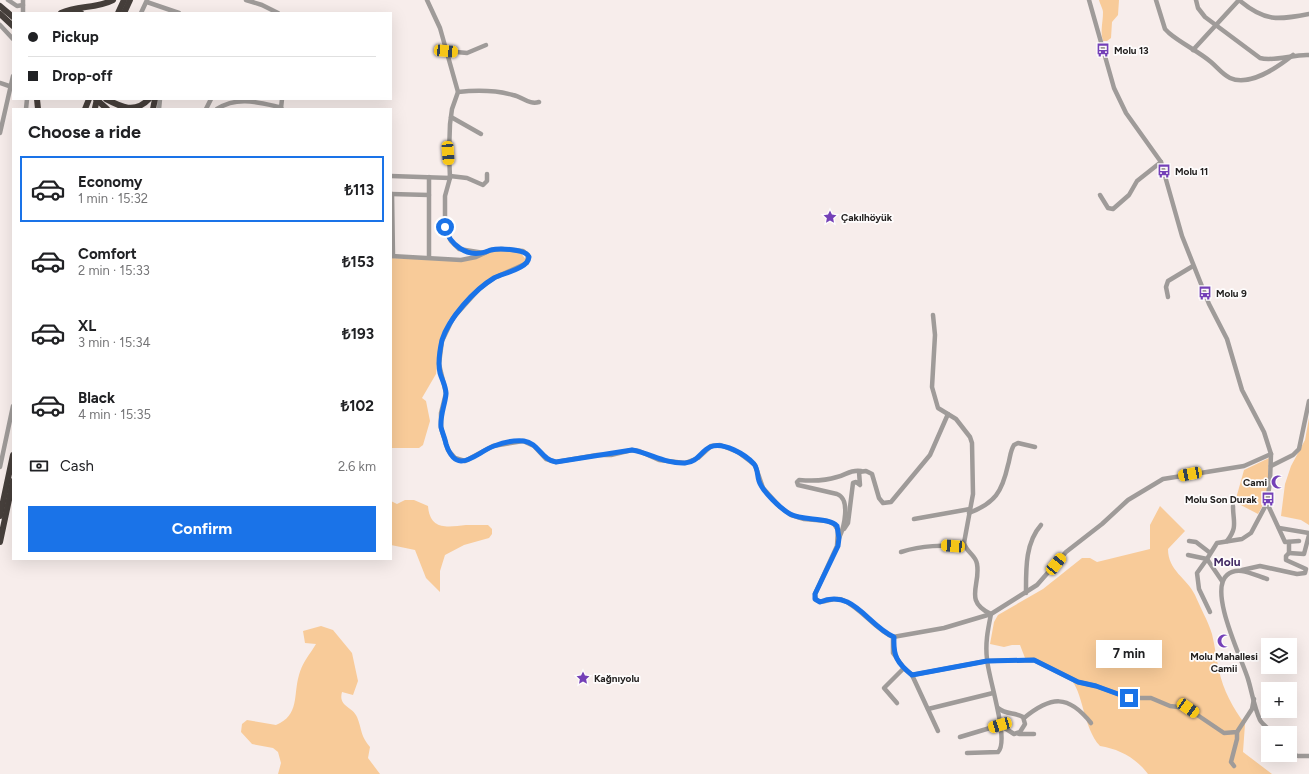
<!DOCTYPE html>
<html lang="en">
<head>
<meta charset="utf-8">
<style>
	body { margin:0; font-family:Figtree,sans-serif; background:#f6f6f6; color:#202124; height:100vh; display:flex; flex-direction:column; font-size:15px; white-space:nowrap }
	* { box-sizing:border-box; margin:0 }
	p { font-size:13px; color:#757577 }
	.icon { flex:none; width:22px; height:22px; fill:none; stroke:currentColor; stroke-width:2; stroke-linecap:round; stroke-linejoin:round }
	.map { position:relative; flex:1; overflow:hidden }
	.details { position:absolute; left:12px; top:108px; width:380px; height:452px; display:flex; flex-direction:column; background:#fff; border-radius:0px; box-shadow:0 4px 16px #0002 }
	.details>* { flex:none }
	.banner { position:absolute; left:12px; top:12px; width:380px; height:88px; border-radius:0px; box-shadow:0 4px 16px #0002; display:grid; align-content:center; height:88px; padding:0 16px; background:#fff }
	.controls { position:absolute; left:1261px; top:638px; display:grid; gap:8px }
	.controls a { display:grid; place-items:center; width:36px; height:36px; border-radius:0px; background:#fff; box-shadow:0 4px 16px #0002; font-size:20px }
	.end { position:absolute; width:18px; height:18px; margin:-9px; border:5px solid #1a73e8; background:#fff; box-shadow:0 0 0 2px #fff }
	.from { border-radius:50% }
	.bubble { position:absolute; height:28px; border-radius:0px; background:#fff; box-shadow:0 4px 16px #0002; font-size:13px; font-weight:700; line-height:28px; text-align:center }
	.car { position:absolute; width:12px; height:24px; margin:-12px -6px; border-radius:5px; box-shadow:0 0 3px 1px #0007; background:linear-gradient(#f5c518 24%,#345 0 40%,#f5c518 0 76%,#345 0 86%,#f5c518 0) }
	.banner b { display:flex; align-items:center; gap:14px; height:38px; font-size:15px }
	.banner b+b { border-top:1px solid #e0e0e0 }
	.banner i { width:10px; height:10px; background:#202124 }
	ul { padding:0; list-style:none }
	li { display:flex; align-items:center; gap:12px; height:66px; margin:0 8px 6px; padding:0 8px; border:2px solid transparent; border-radius:0px }
	li div { flex:1 }
	li b { display:block; font-size:15px }
	li em { font-style:normal; font-weight:700 }
	li.active { border-color:#1a73e8 }
	li>.icon { width:36px; height:36px; stroke-width:1.5 }
	h2 { padding:0 16px; font-size:18px; line-height:48px }
	.pay { display:flex; align-items:center; gap:10px; height:44px; padding:0 16px; font-size:15px }
	.pay p { margin-inline-start:auto }
	.button { display:flex; gap:8px; margin-top:auto; padding:8px 16px }
	.button a { flex:1; height:46px; border-radius:0px; background:#1a73e8; color:#fff; font-size:16px; font-weight:700; line-height:46px; text-align:center }
	.map>svg:first-child { display:block }
	.green { fill:#f8cb99 }
	.lines { fill:none; stroke-linecap:round; stroke-linejoin:round }
	.minor { stroke:#9f9b99; stroke-width:4.5 }
	.highway { stroke:#463f3b; stroke-width:6 }
	.highway-bridge { stroke:#463f3b; stroke-width:6 }
	.route { stroke:#1a73e8; stroke-width:5 }
	.labels { text-anchor:middle; dominant-baseline:central; stroke-width:3.5; stroke-linejoin:round; paint-order:stroke }
	.poi-label { font-size:10px; font-weight:bold; fill:#23201f; stroke:#fefcfc; text-anchor:start }
	.quarter-label { font-size:12px; font-weight:bold; fill:#422a64; stroke:#fefcfc }
</style>
</head>
<body>
<div class="map">
<svg width="1309" height="774" viewBox="0 0 1309 774">
	<rect width="100%" height="100%" fill="#f7edeb"/>
	<g class="green">
		<path d="M1099,0h20l-1,15 -6,7 -1,16 -4,3h-4c-3,-11 0,-18 0,-29 0,-3 -3,-8 -4,-12z"/>
		<polygon points="491,250 521,253 526,260 525,263 478,287 448,321 439,346 436,374 422,398 426,401 430,421 423,445 419,448 391,448 391,258 463,261"/>
		<polygon points="1309,418 1309,525 1301,520 1281,516 1285,484 1291,466 1305,440"/>
		<polygon points="1269,458 1267,498 1258,514 1235,502 1244,470"/>
		<path d="M405,500h9l14,6c2,25 20,21 38,19 7,0 15,0 22,0l4,4v5l-3,4 -25,7 -19,10 -5,16v21l-14,-14 -11,-28 -24,-5v-44l6,3z"/>
		<path d="M1160,506l25,25 -17,18c0,22 19,29 27,46 5,12 13,26 17,39 3,12 4,24 7,36 4,20 14,38 26,54l-2,28 29,22h-124c-12,-16 -29,-25 -48,-28 -17,-18 -17,-56 -30,-67 -12,-11 -31,-15 -45,-21l-5,-13h-8l-8,2 -14,-3 4,-22 4,-7 45,-26 39,-31h8l7,4 53,-13v-24z"/>
		<path d="M321,626l12,4 19,23 6,28 -5,14 -11,-3c-4,15 10,14 15,25 5,12 3,18 13,30l-2,11 12,16h-102l3,-11 -3,-11 -5,-4 -21,-4 -11,-12 1,-8 5,-4 29,5c24,-10 17,-30 23,-50 3,-12 11,-21 17,-31l-11,-1 -2,-12z"/>
	</g>
	<g class="lines">
		<g class="minor">
			<polyline points="8,0 17,6 23,5"/>
			<polyline points="246,0 262,5 278,13"/>
			<polyline points="427,0 440,28 458,92 452,109 450,124 449,153 450,178 445,196 445,229 451,241 459,249 484,253"/>
			<polyline points="1089,0 1114,88 1126,113 1161,162 1182,236 1209,304 1227,339 1242,390 1264,432 1271,454 1270,481 1267,503 1251,533 1242,539 1217,543 1207,559 1222,581"/>
			<path d="M1156,0l9,29 4,4c13,11 29,18 42,29 7,6 11,12 19,16 19,9 48,-11 63,-23"/>
			<path d="M1196,0l2,8 7,9 55,41c14,4 34,-4 49,-3"/>
			<path d="M1239,0c26,22 39,20 70,14"/>
			<polyline points="147,2 179,13"/>
			<polyline points="23,13 23,0"/>
			<polyline points="141,13 147,0"/>
			<polyline points="0,25 13,39"/>
			<polyline points="1193,50 1239,0"/>
			<polyline points="446,51 467,53 486,45"/>
			<polyline points="0,83 12,87"/>
			<path d="M458,92c19,-2 37,-2 55,3 10,2 16,10 26,7"/>
			<polyline points="281,108 282,99"/>
			<polyline points="26,109 27,99"/>
			<polyline points="159,109 160,99"/>
			<polyline points="206,109 211,99"/>
			<path d="M217,109c20,-13 40,-7 62,-2l3,2"/>
			<polyline points="451,117 481,134"/>
			<polyline points="0,133 13,76"/>
			<polyline points="391,176 450,178"/>
			<polyline points="450,176 467,178 483,185 487,181 487,174"/>
			<polyline points="429,177 429,257"/>
			<polyline points="391,194 429,195"/>
			<polyline points="392,194 393,256"/>
			<polyline points="1100,195 1108,208 1113,209 1129,195 1137,181 1161,162"/>
			<path d="M391,256l70,4 15,-3 15,-7 11,-1 21,2 5,4 -1,8 -33,15 -15,11 -26,29 -11,23 -3,23 7,29 -5,20v15l7,22 7,8 10,3 28,-15 30,-5 11,5 12,13 10,3 41,-7h14l21,-5 7,1 20,9 26,3 13,-5 13,-12 9,-1 18,7 17,13 8,23 17,19 11,8 13,4 23,2 7,3 4,6 -1,16 -22,48 1,6c7,5 17,-4 27,0 19,9 33,30 50,37l51,-9 47,-14 46,-29 29,-33 36,-28 26,-24 35,-21 81,-13 27,-12"/>
			<polyline points="1168,297 1166,287 1168,281 1193,266"/>
			<path d="M933,315l2,20 -3,52 6,21 18,11 14,18 2,6 1,51 -9,49c2,9 12,12 13,21 4,21 -14,37 14,50 -3,15 -6,29 -4,45 1,18 23,82 11,93l-31,1"/>
			<polyline points="1271,466 1293,455 1299,449 1309,401"/>
			<polyline points="0,467 13,406"/>
			<polyline points="1267,503 1285,542 1299,541"/>
			<path d="M969,513c26,-10 33,-21 39,-48 2,-6 2,-14 6,-20l4,-2 17,4"/>
			<polyline points="914,519 970,509"/>
			<polyline points="1279,528 1309,533"/>
			<polyline points="844,529 848,523 853,483 856,482 860,485 859,472 866,471 872,474 879,498 883,503 891,502 930,455 948,414"/>
			<path d="M839,538c5,-10 12,-39 -2,-44l-39,-9 -1,-3 2,-2c12,1 26,1 38,-3 9,-2 14,-8 24,-6"/>
			<polyline points="1189,541 1196,542 1209,552"/>
			<path d="M1227,541c11,-14 6,-19 6,-35"/>
			<path d="M901,552c22,-7 41,-7 64,-5"/>
			<polyline points="1289,553 1304,554 1309,535"/>
			<polyline points="1188,555 1207,559 1197,573 1199,589 1210,612"/>
			<polyline points="1242,570 1260,566 1297,574 1305,573 1306,569 1286,560 1286,556 1289,553 1289,542"/>
			<path d="M1267,579c-13,-4 -29,-14 -40,-4 -19,16 15,84 21,104 4,13 6,28 12,41 2,4 9,9 12,13"/>
			<path d="M1026,593c0,-23 -1,-50 15,-68"/>
			<polyline points="893,637 893,653 904,668 912,675 938,731"/>
			<polyline points="912,675 987,661 1034,660 1078,682 1096,686 1129,698 1151,698 1170,706 1187,708 1224,733 1237,732 1252,709 1254,699"/>
			<polyline points="897,703 884,688 904,668"/>
			<polyline points="928,709 993,693"/>
			<path d="M1024,718c27,-22 44,-24 67,5"/>
			<polyline points="1019,734 1034,734"/>
			<path d="M960,737l40,-12 14,9 6,-2 5,-8 -2,-7c-8,-5 -17,-2 -25,-9"/>
			<polyline points="1290,753 1298,756 1309,756"/>
			<polyline points="1234,766 1231,762 1237,739 1237,732"/>
		</g>
		<g class="highway">
			<polyline points="0,6 13,17"/>
			<path d="M61,13c16,-8 35,-4 52,-13"/>
			<polyline points="75,13 81,13"/>
			<polyline points="118,13 124,0"/>
			<polyline points="124,13 130,0"/>
			<polyline points="0,14 13,26"/>
			<polyline points="37,99 38,109"/>
			<polyline points="96,99 107,109"/>
			<path d="M106,99c15,8 29,15 43,0"/>
			<polyline points="85,109 89,99"/>
			<polyline points="153,109 155,99"/>
			<polyline points="0,516 13,455"/>
			<polyline points="0,542 13,481"/>
		</g>
		<polyline class="highway-bridge" points="95,108 97,99"/>
	</g>
	<g class="lines">
		<path class="route" d="M445,227c4,17 22,31 40,25 1,0 5,-2 6,-2 8,-2 35,-1 38,7 -1,12 -26,16 -35,21 -20,12 -45,40 -52,62 -2,9 -4,24 -2,33 2,7 6,13 6,21 -1,11 -6,21 -5,33 1,5 4,11 5,17 11,33 29,9 48,2 8,-3 21,-6 30,-5 14,2 18,19 32,21l76,-12c18,3 33,14 53,13 13,-1 16,-12 25,-16 13,-6 36,8 44,17 4,5 3,11 5,17 3,10 22,28 31,33 13,7 38,3 47,12l2,12 -1,8 -23,48v5l5,3c33,-14 48,24 74,35 -1,19 3,26 18,38l75,-14 47,-1 44,22 18,4 33,12"/>
	</g>
	<defs>
		<g id="bus-bare" transform="scale(1.08)"><path d="M-5-6H5V4H4V6H2V4H-2V6H-4V4H-5ZM-3.5-4V0h7V-4ZM-3.5 1.2v1.5H-2V1.2ZM2 1.2v1.5H3.5V1.2Z" fill="#7440b7" stroke="#fefcfc" stroke-width="2.5" paint-order="stroke"/></g>
		<g id="sight-bare" transform="scale(1.08)"><path d="M0-6L1.8-2.2L6-1.7L2.9 1.2L3.7 5.4L0 3.3L-3.7 5.4L-2.9 1.2L-6-1.7L-1.8-2.2Z" fill="#7440b7" stroke="#fefcfc" stroke-width="2.5" paint-order="stroke"/></g>
		<g id="mosque-bare" transform="scale(1.08)"><path d="M3.5-4.9A6 6 0 1 0 3.5 4.9A5 5 0 1 1 3.5-4.9Z" fill="#7440b7" stroke="#fefcfc" stroke-width="2.5" paint-order="stroke"/></g>
	</defs>
	<g fill-rule="evenodd">
		<use href="#bus-bare" x="1103" y="50"/>
		<use href="#bus-bare" x="1164" y="171"/>
		<use href="#sight-bare" x="830" y="217"/>
		<use href="#bus-bare" x="1205" y="293"/>
		<use href="#mosque-bare" x="1278" y="482"/>
		<use href="#bus-bare" x="1268" y="499"/>
		<use href="#mosque-bare" x="1224" y="641"/>
		<use href="#sight-bare" x="583" y="678"/>
	</g>
	<g class="labels">
		<g class="poi-label">
			<text x="1114" y="50">Molu 13</text>
			<text x="1175" y="171">Molu 11</text>
			<text x="841" y="217">Çakılhöyük</text>
			<text x="1216" y="293">Molu 9</text>
			<text x="1267" y="482" text-anchor="end">Cami</text>
			<text x="1257" y="499" text-anchor="end">Molu Son Durak</text>
			<text x="1224" y="656" text-anchor="middle">Molu Mahallesi<tspan x="1224" dy="12">Camii</tspan></text>
			<text x="594" y="678">Kağnıyolu</text>
		</g>
		<g class="quarter-label">
			<text x="1227" y="562">Molu</text>
		</g>
	</g>
</svg>
<div class="controls">
<a><svg class="icon" aria-label="layers" viewBox="0 0 24 24"><path d="M12 4l9 5-9 5-9-5zM3 14l9 5 9-5"/></svg></a>
<a>+</a>
<a>−</a>
</div>
<i class="end from" style="left:445px;top:227px"></i>
<i class="end" style="left:1129px;top:698px"></i>
<div class="bubble" style="left:1096px;top:640px;width:66px">7 min</div>
<i class="car" style="left:446px;top:51px;rotate:95deg"></i>
<i class="car" style="left:448px;top:153px;rotate:176deg"></i>
<i class="car" style="left:1190px;top:474px;rotate:259deg"></i>
<i class="car" style="left:953px;top:546px;rotate:274deg"></i>
<i class="car" style="left:1056px;top:564px;rotate:39deg"></i>
<i class="car" style="left:1188px;top:708px;rotate:124deg"></i>
<i class="car" style="left:1000px;top:725px;rotate:254deg"></i>
<div class="banner">
<b><i class="from"></i>Pickup</b>
<b><i></i>Drop-off</b>
</div>
<section class="details">
<h2>Choose a ride</h2>
<ul>
<li class="active"><svg class="icon" aria-label="car" viewBox="0 0 24 24"><path d="M5 17H2v-5l4-1 3-4h7l3 4 3 1v5h-3M9 17h6M6 11h13"/><circle cx="7" cy="17" r="2"/><circle cx="17" cy="17" r="2"/></svg><div><b>Economy</b><p>1 min · 15:32</p></div><em>₺113</em></li>
<li><svg class="icon" aria-label="car" viewBox="0 0 24 24"><path d="M5 17H2v-5l4-1 3-4h7l3 4 3 1v5h-3M9 17h6M6 11h13"/><circle cx="7" cy="17" r="2"/><circle cx="17" cy="17" r="2"/></svg><div><b>Comfort</b><p>2 min · 15:33</p></div><em>₺153</em></li>
<li><svg class="icon" aria-label="car" viewBox="0 0 24 24"><path d="M5 17H2v-5l4-1 3-4h7l3 4 3 1v5h-3M9 17h6M6 11h13"/><circle cx="7" cy="17" r="2"/><circle cx="17" cy="17" r="2"/></svg><div><b>XL</b><p>3 min · 15:34</p></div><em>₺193</em></li>
<li><svg class="icon" aria-label="car" viewBox="0 0 24 24"><path d="M5 17H2v-5l4-1 3-4h7l3 4 3 1v5h-3M9 17h6M6 11h13"/><circle cx="7" cy="17" r="2"/><circle cx="17" cy="17" r="2"/></svg><div><b>Black</b><p>4 min · 15:35</p></div><em>₺102</em></li>
</ul>
<div class="pay"><svg class="icon" aria-label="cash" viewBox="0 0 24 24"><path d="M3 7h18v10H3z"/><circle cx="12" cy="12" r="2"/></svg>Cash<p>2.6 km</p></div>
<div class="button"><a>Confirm</a></div>
</section>
</div>
</body>
</html>
